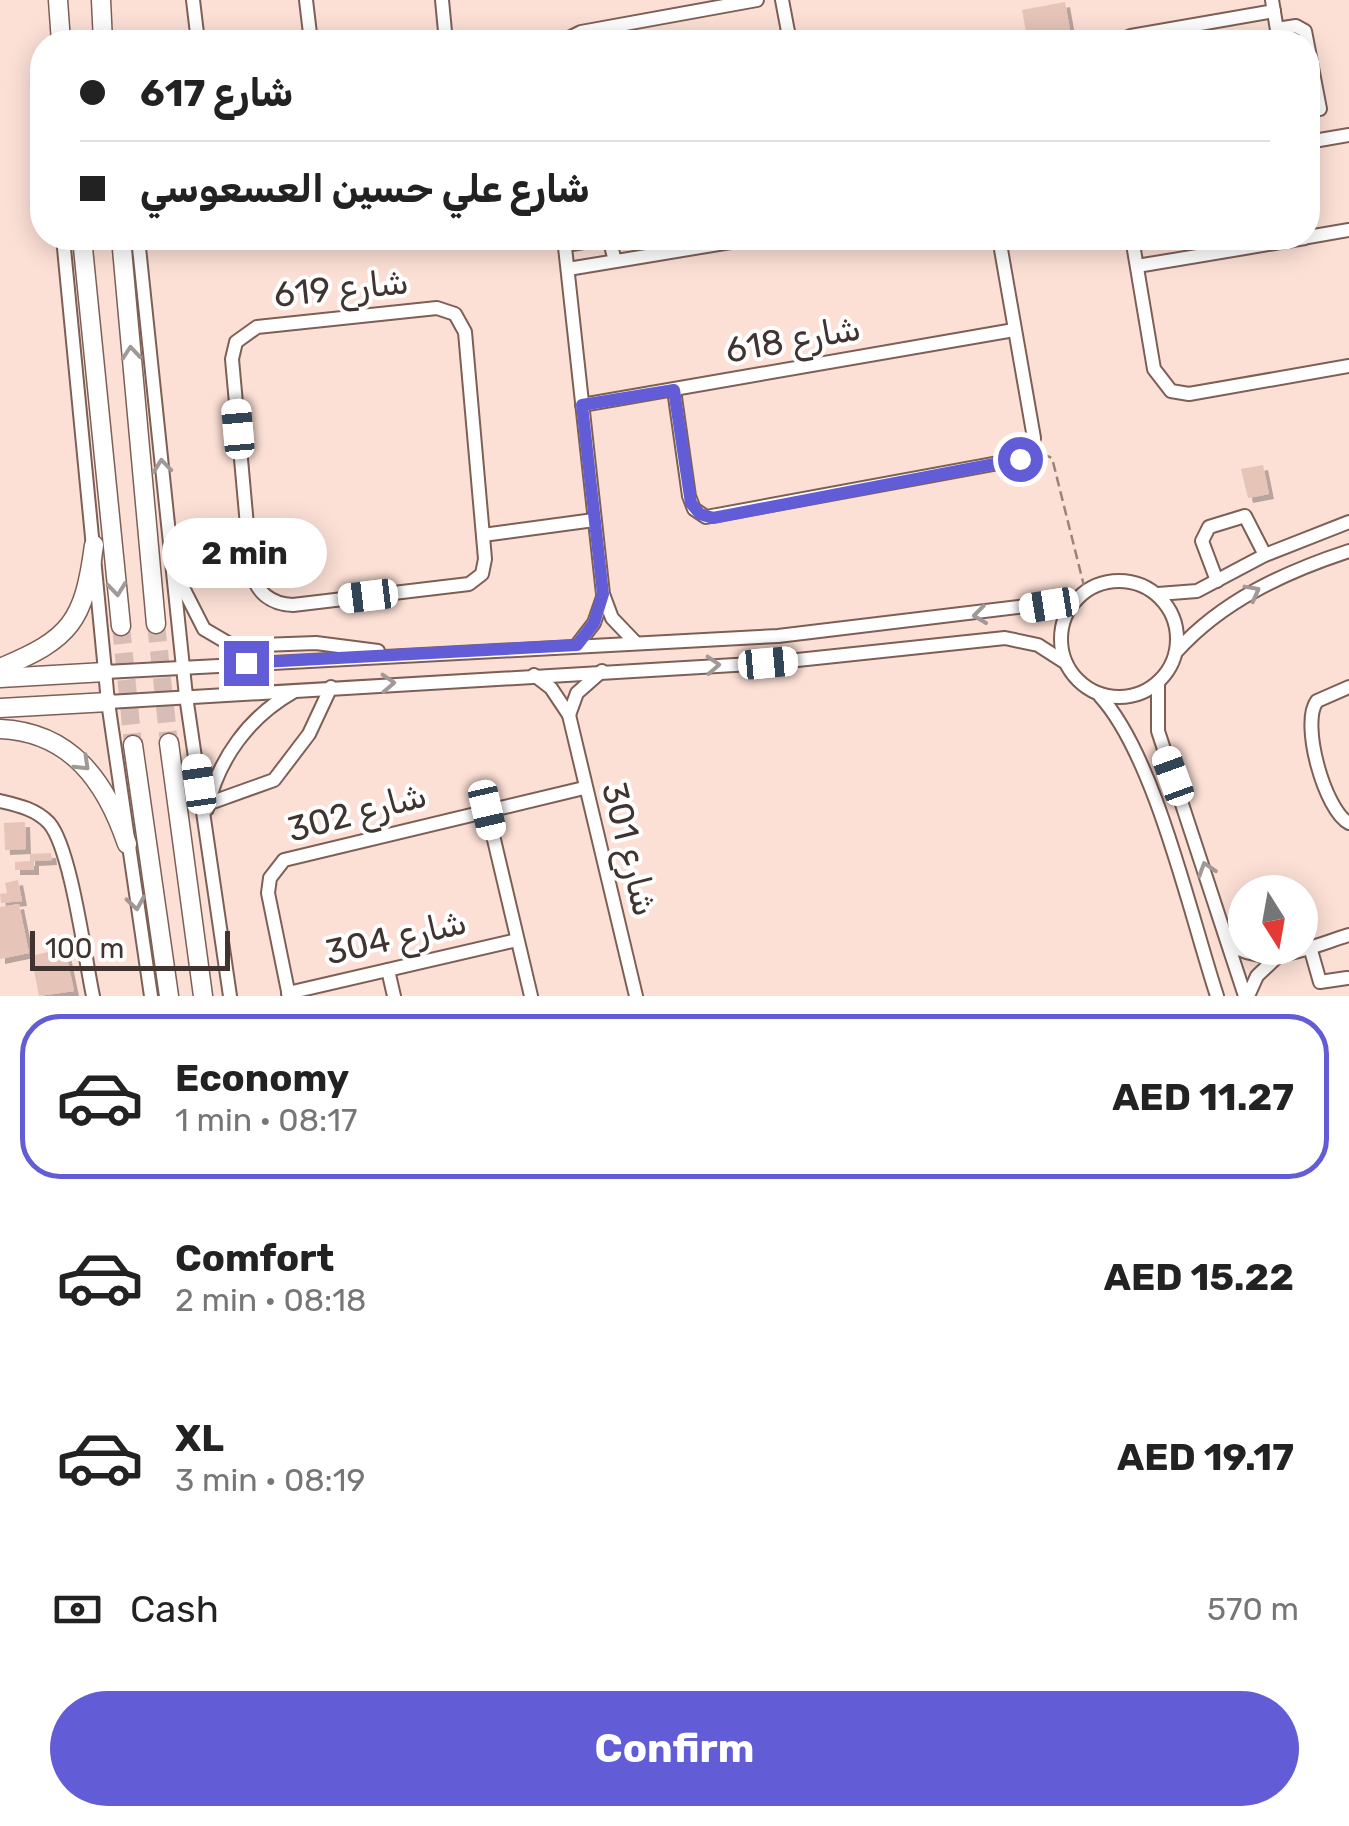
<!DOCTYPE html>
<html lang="en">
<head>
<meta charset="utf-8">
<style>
	body { margin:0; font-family:Rubik,Cairo,sans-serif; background:#f6f6f6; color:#222; height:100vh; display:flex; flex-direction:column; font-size:38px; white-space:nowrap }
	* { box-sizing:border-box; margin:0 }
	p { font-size:32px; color:#767676 }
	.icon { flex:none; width:55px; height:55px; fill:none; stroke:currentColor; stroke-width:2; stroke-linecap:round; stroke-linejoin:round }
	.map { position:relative; height:996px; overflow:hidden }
	.sheet { display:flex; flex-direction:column; background:#fff; flex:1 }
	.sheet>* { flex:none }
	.hud { position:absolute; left:30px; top:30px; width:1290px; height:220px; border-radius:40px; box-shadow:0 5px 25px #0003; display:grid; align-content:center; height:220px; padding:0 50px; background:#fff }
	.needle { width:65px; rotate:169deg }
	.controls { position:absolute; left:1228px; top:875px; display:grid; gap:20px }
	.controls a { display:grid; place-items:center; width:90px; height:90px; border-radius:50%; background:#fff; box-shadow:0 5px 25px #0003; font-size:50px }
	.scale { position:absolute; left:30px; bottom:25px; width:200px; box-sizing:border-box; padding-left:10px; border:5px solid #41332f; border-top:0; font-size:28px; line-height:35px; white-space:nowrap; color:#41332f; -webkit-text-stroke:8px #fff; paint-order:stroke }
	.end { position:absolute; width:45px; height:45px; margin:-22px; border:12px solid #625dd6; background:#fff; box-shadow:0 0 0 5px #fff }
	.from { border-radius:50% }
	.bubble { position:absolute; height:70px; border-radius:35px; background:#fff; box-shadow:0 5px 25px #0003; font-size:32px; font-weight:700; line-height:70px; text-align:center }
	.car { position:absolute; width:30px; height:60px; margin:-30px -15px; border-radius:12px; box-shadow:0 0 8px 2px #0007; background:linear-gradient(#fff 24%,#345 0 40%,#fff 0 76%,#345 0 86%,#fff 0) }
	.hud b { display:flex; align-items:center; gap:35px; height:95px; font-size:38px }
	.hud b+b { border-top:2px solid #e0e0e0 }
	.hud i { width:25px; height:25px; background:#222 }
	ul { padding:18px 0 0; list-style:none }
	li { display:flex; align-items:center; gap:30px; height:165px; margin:0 20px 15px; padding:0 30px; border:5px solid transparent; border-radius:40px }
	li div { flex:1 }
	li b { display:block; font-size:38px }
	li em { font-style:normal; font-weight:700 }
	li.selected { border-color:#625dd6 }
	li>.icon { width:90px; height:90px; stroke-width:1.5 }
	.pay { display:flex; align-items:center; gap:25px; height:110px; padding:0 50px; font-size:38px }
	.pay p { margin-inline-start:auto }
	.primary-button { display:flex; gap:20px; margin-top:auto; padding:20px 50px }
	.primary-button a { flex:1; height:115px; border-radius:60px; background:#625dd6; color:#fff; font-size:40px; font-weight:700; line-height:115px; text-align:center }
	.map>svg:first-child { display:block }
	.building { fill:#e6c4b8; filter:url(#shadow) }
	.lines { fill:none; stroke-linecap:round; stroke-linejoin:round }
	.major-tunnel { stroke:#d7bdb5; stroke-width:18; stroke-dasharray:18 9; stroke-linecap:butt }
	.minor-casing { stroke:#7d5f55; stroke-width:16 }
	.major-casing { stroke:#7d5f55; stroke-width:21 }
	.path { stroke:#99847d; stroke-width:2.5; stroke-dasharray:10 5; stroke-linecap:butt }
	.minor { stroke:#fff; stroke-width:12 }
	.major { stroke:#fff; stroke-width:18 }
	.oneway { stroke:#a09997 }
	.route { stroke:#625dd6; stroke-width:12 }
	.labels { text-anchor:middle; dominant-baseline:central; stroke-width:8; stroke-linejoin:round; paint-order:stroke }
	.street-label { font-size:35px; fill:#41332f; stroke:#fff }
</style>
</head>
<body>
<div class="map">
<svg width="1349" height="996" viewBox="0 0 1349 996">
	<defs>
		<filter id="shadow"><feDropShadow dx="5" dy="5" stdDeviation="0" flood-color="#0004"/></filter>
	</defs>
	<rect width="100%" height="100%" fill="#fce0d6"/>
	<g class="building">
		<polygon points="1065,2 1070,30 1027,37 1022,10"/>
		<polygon points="1263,465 1269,494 1248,498 1241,469"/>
		<polygon points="25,822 26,849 5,850 4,823"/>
		<polygon points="51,853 52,860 34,861 34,870 15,870 15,862 30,861 30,854"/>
		<polygon points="18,880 22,901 1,903 0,894 7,893 5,883"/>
		<polygon points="19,904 29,953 0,959 0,907"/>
		<polygon points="65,948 74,991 39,996 31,956"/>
	</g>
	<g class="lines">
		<g class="major-tunnel">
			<polyline points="156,624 169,743"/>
			<polyline points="121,626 133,745"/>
		</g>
		<g class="minor-casing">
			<g id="minor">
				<polyline points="193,0 198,42"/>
				<polyline points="306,0 311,42"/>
				<polyline points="442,0 446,42"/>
				<polyline points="782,0 790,42"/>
				<polyline points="1272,0 1279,42"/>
				<polyline points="1277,29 1296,26 1305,31 1320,109"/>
				<polyline points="561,42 581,32 757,0"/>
				<polyline points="1116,42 1131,36 1274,11"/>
				<polyline points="1308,142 1349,135"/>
				<polyline points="1308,237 1349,230"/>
				<polyline points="63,238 108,702 151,996"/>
				<polyline points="138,238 186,696 230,996"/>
				<polyline points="564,238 603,594 612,618 635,642"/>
				<polyline points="1132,238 1154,369 1171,391 1189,394 1349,366"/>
				<polyline points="565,245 609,238 615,261"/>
				<polyline points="1137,266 1305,238"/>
				<polyline points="568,269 755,238"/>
				<path d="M437,308l18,6 10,18 20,227 -3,15 -13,10 -176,21c-23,-1 -37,-13 -42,-35l-19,-211 4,-17 21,-15z"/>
				<polyline points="674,390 689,496 694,509 706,517 1020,459 1031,450 1034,438 999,238"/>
				<polyline points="582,405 1014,330"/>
				<polyline points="483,535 594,520"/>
				<polyline points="179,580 204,629 233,646 316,643 378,651"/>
				<circle cx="1119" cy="639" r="58"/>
				<polyline points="1217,581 1202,541 1209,527 1245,516 1265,555"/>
				<polyline points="1158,594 1197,591 1265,555 1349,522"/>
				<polyline points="577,645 594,623 603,597"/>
				<path d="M1177,651c45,-50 108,-79 172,-100"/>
				<polyline points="105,672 778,636 1076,600"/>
				<polyline points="534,675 551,688 569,715 636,996"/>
				<polyline points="1158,683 1158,731 1245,996"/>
				<path d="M1349,687l-32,14c-17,22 8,110 32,122"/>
				<path d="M1100,696c55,60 90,218 117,300"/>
				<polyline points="108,702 769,663 1005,638 1038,645 1066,663"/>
				<polyline points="569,715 577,693 602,671"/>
				<path d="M0,801c17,4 36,8 49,22 22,25 36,136 44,173"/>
				<polyline points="207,804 274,780 309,734 331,687"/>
				<path d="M207,809c11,-50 42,-92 86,-117"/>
				<polyline points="487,810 531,996"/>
				<path d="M1229,944c39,25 80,3 120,-9"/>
				<polyline points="1310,947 1320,982 1347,978"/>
				<polyline points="388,970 394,996"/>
				<polyline points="288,993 517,940"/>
				<polyline points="289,996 268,893 270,878 284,860 584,788"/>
				<polyline points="1248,996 1257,976 1277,957"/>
			</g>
		</g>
		<g class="major-casing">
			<g id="major">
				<polyline points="58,0 61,42"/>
				<polyline points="101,0 103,42"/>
				<polyline points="82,238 121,626"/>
				<polyline points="121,238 156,624"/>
				<path d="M0,668c71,-29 84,-47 94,-123"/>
				<polyline points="0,678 105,672"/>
				<polyline points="0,708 108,702"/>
				<path d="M0,729c71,3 106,53 127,115"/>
				<polyline points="169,743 203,996"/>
				<polyline points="133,745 169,996"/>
			</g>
		</g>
		<polyline class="path" points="1042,454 1052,458 1085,590"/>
		<use href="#minor" class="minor"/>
		<use href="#major" class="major"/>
	</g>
	<defs><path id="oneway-chevron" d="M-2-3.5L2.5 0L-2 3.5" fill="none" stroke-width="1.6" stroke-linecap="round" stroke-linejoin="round" transform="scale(2.5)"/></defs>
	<g class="oneway">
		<use href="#oneway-chevron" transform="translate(131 353) rotate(-95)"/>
		<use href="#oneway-chevron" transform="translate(162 466) rotate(-96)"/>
		<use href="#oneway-chevron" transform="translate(117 589) rotate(84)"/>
		<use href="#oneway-chevron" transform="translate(1253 592) rotate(-28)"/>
		<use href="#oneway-chevron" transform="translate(980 615) rotate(173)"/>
		<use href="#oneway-chevron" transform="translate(713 665) rotate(-3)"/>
		<use href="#oneway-chevron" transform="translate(388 683) rotate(-3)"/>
		<use href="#oneway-chevron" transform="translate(83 764) rotate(44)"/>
		<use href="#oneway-chevron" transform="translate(1206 869) rotate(-108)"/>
		<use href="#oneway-chevron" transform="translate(136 903) rotate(81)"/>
	</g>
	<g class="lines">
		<polyline class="route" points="246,663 577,645 594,623 603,594 582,405 674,390 691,503 700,514 713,518 1020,459"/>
	</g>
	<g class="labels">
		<g class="street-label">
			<text transform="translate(341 288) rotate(-6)">شارع 619</text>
			<text transform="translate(793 339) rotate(-10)">شارع 618</text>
			<text transform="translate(357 812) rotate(-15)">شارع 302</text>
			<text transform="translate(630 849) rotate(76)">شارع 301</text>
			<text transform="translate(396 937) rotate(-13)">شارع 304</text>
		</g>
	</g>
</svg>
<div class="controls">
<a><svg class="needle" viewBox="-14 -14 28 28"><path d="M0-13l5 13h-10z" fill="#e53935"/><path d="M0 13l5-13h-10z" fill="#767676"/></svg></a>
</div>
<div class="scale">100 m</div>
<i class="end from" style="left:1020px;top:459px"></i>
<i class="end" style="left:246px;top:663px"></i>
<div class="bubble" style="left:162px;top:518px;width:165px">2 min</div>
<i class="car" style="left:238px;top:429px;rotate:355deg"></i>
<i class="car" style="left:368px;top:596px;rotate:263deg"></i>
<i class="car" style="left:1049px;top:605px;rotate:261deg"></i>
<i class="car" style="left:768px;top:663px;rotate:85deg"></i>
<i class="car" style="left:1173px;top:776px;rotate:340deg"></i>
<i class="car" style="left:199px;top:784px;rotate:352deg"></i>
<i class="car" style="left:487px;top:810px;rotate:167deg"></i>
<div class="hud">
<b><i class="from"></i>شارع 617</b>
<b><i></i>شارع علي حسين العسعوسي</b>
</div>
</div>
<section class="sheet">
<ul>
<li class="selected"><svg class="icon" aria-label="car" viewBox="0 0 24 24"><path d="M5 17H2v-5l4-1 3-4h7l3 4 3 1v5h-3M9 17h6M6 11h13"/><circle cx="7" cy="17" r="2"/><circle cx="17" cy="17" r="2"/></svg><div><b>Economy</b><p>1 min · 08:17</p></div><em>AED 11.27</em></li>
<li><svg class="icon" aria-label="car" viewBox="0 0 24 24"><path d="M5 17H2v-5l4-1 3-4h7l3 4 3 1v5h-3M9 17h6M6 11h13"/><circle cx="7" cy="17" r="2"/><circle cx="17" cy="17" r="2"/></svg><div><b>Comfort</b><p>2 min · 08:18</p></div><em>AED 15.22</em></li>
<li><svg class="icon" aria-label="car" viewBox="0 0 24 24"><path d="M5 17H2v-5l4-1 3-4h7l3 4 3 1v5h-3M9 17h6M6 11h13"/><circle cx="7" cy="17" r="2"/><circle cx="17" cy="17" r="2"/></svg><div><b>XL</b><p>3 min · 08:19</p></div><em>AED 19.17</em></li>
</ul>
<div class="pay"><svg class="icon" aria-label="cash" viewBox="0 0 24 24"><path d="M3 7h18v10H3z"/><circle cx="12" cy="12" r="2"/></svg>Cash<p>570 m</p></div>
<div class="primary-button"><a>Confirm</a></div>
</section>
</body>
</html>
